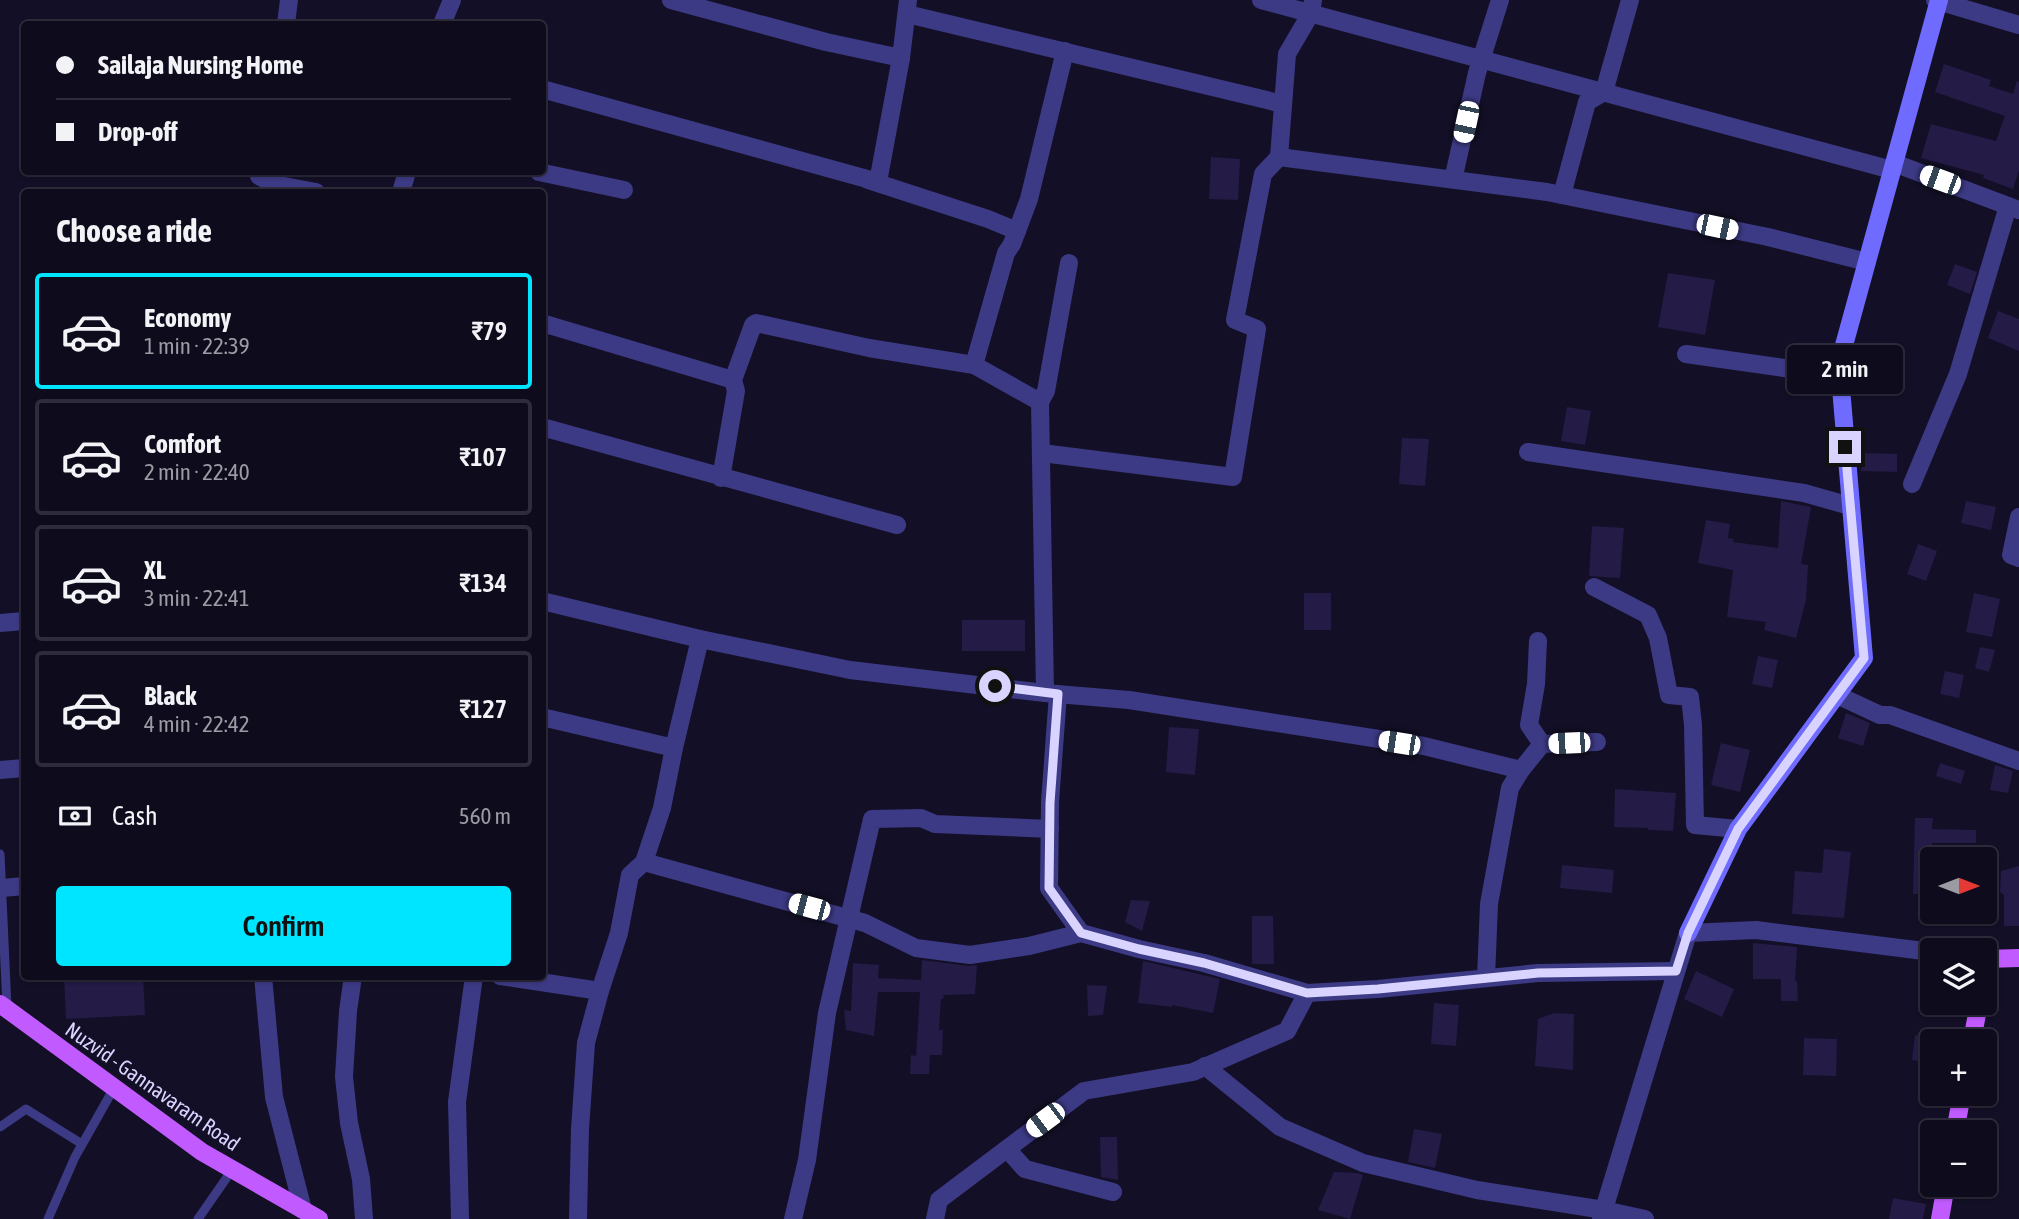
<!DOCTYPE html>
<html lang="en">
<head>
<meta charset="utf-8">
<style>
	body { margin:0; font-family:"Asap Condensed",sans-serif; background:#171425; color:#f1f3f6; height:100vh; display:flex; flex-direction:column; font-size:26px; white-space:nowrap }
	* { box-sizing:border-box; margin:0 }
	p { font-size:23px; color:#9b9ba3 }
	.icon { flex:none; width:38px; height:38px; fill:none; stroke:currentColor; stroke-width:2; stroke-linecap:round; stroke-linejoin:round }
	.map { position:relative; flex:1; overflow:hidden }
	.sheet { position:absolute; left:21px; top:189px; width:525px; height:791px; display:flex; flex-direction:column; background:#0e0b1c; border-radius:7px; box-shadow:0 2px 5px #0004,0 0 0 2px #2e2b3b }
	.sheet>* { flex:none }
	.hud { position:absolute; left:21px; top:21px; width:525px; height:154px; border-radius:7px; box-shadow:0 2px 5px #0004,0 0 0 2px #2e2b3b; display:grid; align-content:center; height:154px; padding:0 35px; background:#0e0b1c }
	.needle { width:46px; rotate:90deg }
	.fabs { position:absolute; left:1920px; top:847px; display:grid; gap:14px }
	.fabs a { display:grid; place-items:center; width:77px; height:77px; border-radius:7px; background:#0e0b1c; box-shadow:0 2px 5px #0004,0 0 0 2px #2e2b3b; font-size:35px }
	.end { position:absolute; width:32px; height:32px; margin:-16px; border:9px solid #d9d4ff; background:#111; box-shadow:0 0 0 4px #111 }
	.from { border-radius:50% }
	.bubble { position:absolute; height:49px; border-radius:7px; background:#0e0b1c; box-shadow:0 2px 5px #0004,0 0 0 2px #2e2b3b; font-size:23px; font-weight:600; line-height:49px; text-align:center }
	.car { position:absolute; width:21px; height:42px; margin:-21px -10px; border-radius:9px; box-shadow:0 0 5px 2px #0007; background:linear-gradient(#fff 24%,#345 0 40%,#fff 0 76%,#345 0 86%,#fff 0) }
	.hud b { display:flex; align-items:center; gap:24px; height:66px; font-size:26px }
	.hud b+b { border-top:2px solid #2e2b3b }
	.hud i { width:18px; height:18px; background:#f1f3f6 }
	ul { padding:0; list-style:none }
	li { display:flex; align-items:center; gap:21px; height:116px; margin:0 14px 10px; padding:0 21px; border:4px solid #2e2b3b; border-radius:7px }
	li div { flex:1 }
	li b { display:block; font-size:26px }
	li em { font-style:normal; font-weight:600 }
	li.selected { border-color:#00e5ff }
	li>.icon { width:63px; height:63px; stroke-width:1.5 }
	h2 { padding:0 35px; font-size:32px; line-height:84px }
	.pay { display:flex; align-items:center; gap:18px; height:77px; padding:0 35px; font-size:26px }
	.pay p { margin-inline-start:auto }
	.button { display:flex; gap:14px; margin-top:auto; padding:14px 35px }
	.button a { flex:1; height:80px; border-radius:7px; background:#00e5ff; color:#111; font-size:28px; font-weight:600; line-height:80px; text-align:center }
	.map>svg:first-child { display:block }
	.building { fill:#241b47 }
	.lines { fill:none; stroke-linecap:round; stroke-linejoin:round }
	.lane { stroke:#3d3a85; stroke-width:9 }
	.street { stroke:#3d3a85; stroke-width:18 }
	.secondary { stroke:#6f6bff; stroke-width:18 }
	.primary { stroke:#c25bff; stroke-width:18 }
	.route { stroke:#d9d4ff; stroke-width:9 }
	.labels { text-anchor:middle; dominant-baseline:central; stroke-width:7; stroke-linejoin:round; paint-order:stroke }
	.street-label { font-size:21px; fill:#d9d4ff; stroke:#130f26 }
</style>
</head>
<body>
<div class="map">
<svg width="2019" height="1219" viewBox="0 0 2019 1219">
	<rect width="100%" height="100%" fill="#130f26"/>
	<g class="building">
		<polygon points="1944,64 1991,80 1989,86 2013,94 2017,81 2019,82 2019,170 2013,189 1983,178 1984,175 1921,158 1931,124 1996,141 2005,116 1935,92"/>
		<polygon points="1211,157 1240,159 1238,200 1209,199"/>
		<polygon points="1955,264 1977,272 1970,294 1947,285"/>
		<polygon points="1668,273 1715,280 1705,335 1658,327"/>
		<polygon points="1998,311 2019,319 2019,351 1988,338"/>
		<polygon points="1567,407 1591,411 1585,445 1561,441"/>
		<polygon points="1402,438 1429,439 1425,486 1399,484"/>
		<polygon points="1862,453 1897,454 1897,472 1861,471"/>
		<polygon points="1781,501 1811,507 1801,564 1808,565 1806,600 1796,638 1764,630 1766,622 1727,617 1733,570 1698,563 1706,520 1730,524 1728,538 1734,539 1733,542 1778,548"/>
		<polygon points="1966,501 1996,507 1991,530 1961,523"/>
		<polygon points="1592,526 1624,528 1620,578 1589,576"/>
		<polygon points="1918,544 1937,551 1926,581 1907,574"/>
		<rect x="1304" y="593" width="27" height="37"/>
		<polygon points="1974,593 2000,599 1992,637 1966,632"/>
		<rect x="962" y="620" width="63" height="31"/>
		<polygon points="1980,647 1995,650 1989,672 1975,668"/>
		<polygon points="1758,656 1778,660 1772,688 1752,684"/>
		<polygon points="1945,671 1964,675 1959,698 1940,694"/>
		<polygon points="1846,713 1870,723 1863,746 1838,738"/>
		<polygon points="1169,727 1199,729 1195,775 1166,772"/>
		<polygon points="1721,743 1750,750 1740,792 1711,785"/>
		<polygon points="1940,763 1965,771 1961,784 1936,776"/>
		<polygon points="1995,765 2013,771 2008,793 1990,790"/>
		<polygon points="1615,789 1676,793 1673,831 1648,830 1648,828 1614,827"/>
		<polygon points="1915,818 1933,818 1932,829 1976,830 1976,843 1932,843 1931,894 1913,894"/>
		<polygon points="1824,849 1851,852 1844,918 1792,914 1795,871 1822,873"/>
		<polygon points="1562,865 1614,870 1612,893 1560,888"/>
		<polygon points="2019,866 2019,926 2004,926 2004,895 2000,892 2001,871"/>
		<polygon points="1131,900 1150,901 1142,931 1125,922"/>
		<polygon points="1252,916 1273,916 1274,964 1252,964"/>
		<polygon points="1753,943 1797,947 1795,981 1797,981 1798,1001 1781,1001 1781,979 1753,979"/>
		<polygon points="922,960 969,966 977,965 975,994 944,995 943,999 941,999 939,1030 943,1030 942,1055 930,1055 929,1074 910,1074 911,1055 916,1056 920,992 878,992 874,1036 846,1030 844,1010 851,1011 853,963 879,965 878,978 921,980"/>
		<polygon points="1143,961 1220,979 1213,1013 1172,1005 1172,1007 1138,1003"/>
		<polygon points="1696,971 1734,989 1722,1017 1684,999"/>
		<polygon points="64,976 143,976 145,1015 66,1019"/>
		<polygon points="1087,985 1107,986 1103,1015 1088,1016"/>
		<polygon points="1434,1003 1459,1005 1456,1046 1431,1044"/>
		<polygon points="1554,1013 1574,1014 1573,1070 1535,1066 1538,1019"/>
		<polygon points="1915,1035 1932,1037 1932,1063 1912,1060"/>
		<polygon points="1804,1038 1837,1039 1836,1076 1803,1075"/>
		<polygon points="1414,1129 1442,1134 1435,1168 1408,1162"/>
		<polygon points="1100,1137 1117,1137 1118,1180 1101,1177"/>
		<polygon points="1334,1172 1357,1173 1363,1175 1350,1219 1318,1210"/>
		<polygon points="1893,1198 1926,1204 1923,1219 1889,1219"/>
	</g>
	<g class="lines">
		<g class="lane">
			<polyline points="0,854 7,1008"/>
			<polyline points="0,1127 26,1109 82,1144"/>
			<polyline points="48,1219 75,1157 114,1088"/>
			<polyline points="198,1219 232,1170"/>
		</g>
		<g class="street">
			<polyline points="671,0 826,42 901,58"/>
			<polyline points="1261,0 1892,170"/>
			<polyline points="1935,0 2019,25"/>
			<polyline points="907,14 1283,104"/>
			<polyline points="286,24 289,0"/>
			<polyline points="442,24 452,0"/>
			<polyline points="542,89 878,182 901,58 908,0"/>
			<polyline points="1279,157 1547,192 1768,237 1867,262"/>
			<polyline points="1894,163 2019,210"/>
			<polyline points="260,172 259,176 274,184 316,192"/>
			<polyline points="539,172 624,190"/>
			<polyline points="868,180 988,219 1017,231"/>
			<polyline points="1455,180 1455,171 1477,73 1500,0"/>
			<polyline points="401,192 407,172"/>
			<polyline points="1562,195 1587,102 1604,92 1630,0"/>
			<polyline points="542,323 733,380"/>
			<polyline points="1686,354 1840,376"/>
			<polyline points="974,365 1006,253 1012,244 1029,199 1065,51"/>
			<polyline points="542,427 897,525"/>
			<polyline points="1528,452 1804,493 1850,506"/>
			<polyline points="1042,453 1233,477 1257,329 1235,320 1263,174 1279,157 1287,54 1311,13 1313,0"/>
			<polyline points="721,478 736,391 733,380 753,325 756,323 869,348 974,365 1040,402"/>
			<polyline points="1912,484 1958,374 2008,206"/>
			<polyline points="2019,517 2011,555 2019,558"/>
			<polyline points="1594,587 1648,615 1658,638 1669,695 1690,697 1693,725 1695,825 1738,829"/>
			<polyline points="542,601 700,639 850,670 1045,693 1129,700 1424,746 1521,770"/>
			<polyline points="0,623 24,621"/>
			<polyline points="1538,641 1536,684 1529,725 1542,744"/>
			<polyline points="1045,693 1040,402 1046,391 1069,263"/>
			<polyline points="1058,694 1050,802 1049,888 1081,933"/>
			<polyline points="1837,695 1880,715 1890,715 2019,761"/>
			<polyline points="542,717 674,748"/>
			<polyline points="0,770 24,768"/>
			<polyline points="644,862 865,923 916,948 970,955 1029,946 1081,933 1139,949 1204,963 1307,993 1378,989 1538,973 1676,971"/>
			<polyline points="2,888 24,886"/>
			<polyline points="263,976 274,1097 303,1210"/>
			<polyline points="353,976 348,1011 344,1077 349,1123 361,1179 364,1219"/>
			<polyline points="500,976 600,991"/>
			<polyline points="1486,978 1489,904 1510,788 1521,770 1542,744 1597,742"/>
			<polyline points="1205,1066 1280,1127 1363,1163 1477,1190 1604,1210 1645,1219"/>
			<polyline points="1007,1149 1025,1169 1113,1192"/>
			<polyline points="460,1219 457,1102 474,976"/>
			<polyline points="578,1219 580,1129 586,1043 600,991 619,933 630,875 644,862 662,808 674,748 700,639"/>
			<polyline points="793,1219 807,1160 827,1013 872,819 921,818 935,824 1050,829"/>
			<polyline points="935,1219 939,1200 1084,1091 1193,1072 1287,1031 1307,993"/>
			<polyline points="1601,1219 1688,933 1756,930 1932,952"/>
		</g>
		<polyline class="secondary" points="1688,933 1738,829 1864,658 1840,376 1843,349 1939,0"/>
		<g class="primary">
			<polyline points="1984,973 1987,959 2019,958"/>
			<polyline points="0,1004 202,1152 319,1219"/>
			<polyline points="1972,1041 1979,1003"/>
			<polyline points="1955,1132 1962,1094"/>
			<polyline points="1940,1219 1946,1185"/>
		</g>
	</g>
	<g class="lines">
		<polyline class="route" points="995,686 1058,694 1050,803 1049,888 1081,933 1139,949 1204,963 1307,993 1378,989 1538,973 1676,971 1688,933 1738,829 1864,658 1845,447"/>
	</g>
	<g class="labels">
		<g class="street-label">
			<text transform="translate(153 1086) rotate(35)">Nuzvid - Gannavaram Road</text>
		</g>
	</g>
</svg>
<div class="fabs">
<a><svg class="needle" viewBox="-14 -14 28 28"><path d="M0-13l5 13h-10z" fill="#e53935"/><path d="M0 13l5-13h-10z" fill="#9b9ba3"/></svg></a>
<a><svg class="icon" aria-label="layers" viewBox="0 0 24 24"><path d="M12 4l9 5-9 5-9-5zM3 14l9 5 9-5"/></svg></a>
<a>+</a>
<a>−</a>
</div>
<i class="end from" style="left:995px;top:686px"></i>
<i class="end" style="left:1845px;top:447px"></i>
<div class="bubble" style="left:1787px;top:345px;width:116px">2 min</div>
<i class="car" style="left:1466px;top:122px;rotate:192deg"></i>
<i class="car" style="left:1940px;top:180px;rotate:290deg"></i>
<i class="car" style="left:1717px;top:227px;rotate:102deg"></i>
<i class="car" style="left:1399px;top:743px;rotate:279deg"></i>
<i class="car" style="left:1569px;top:743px;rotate:268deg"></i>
<i class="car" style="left:809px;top:907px;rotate:285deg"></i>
<i class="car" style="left:1045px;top:1120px;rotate:233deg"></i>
<div class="hud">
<b><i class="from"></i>Sailaja Nursing Home</b>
<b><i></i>Drop-off</b>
</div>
<section class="sheet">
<h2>Choose a ride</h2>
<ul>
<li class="selected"><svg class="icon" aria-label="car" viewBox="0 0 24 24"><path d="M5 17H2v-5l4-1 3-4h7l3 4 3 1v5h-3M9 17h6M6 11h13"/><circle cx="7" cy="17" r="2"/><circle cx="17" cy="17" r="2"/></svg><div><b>Economy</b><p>1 min · 22:39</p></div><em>₹79</em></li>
<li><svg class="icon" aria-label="car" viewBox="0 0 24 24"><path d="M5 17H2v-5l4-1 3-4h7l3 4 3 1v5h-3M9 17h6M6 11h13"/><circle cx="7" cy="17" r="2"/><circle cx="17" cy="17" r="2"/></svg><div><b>Comfort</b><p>2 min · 22:40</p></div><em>₹107</em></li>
<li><svg class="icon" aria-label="car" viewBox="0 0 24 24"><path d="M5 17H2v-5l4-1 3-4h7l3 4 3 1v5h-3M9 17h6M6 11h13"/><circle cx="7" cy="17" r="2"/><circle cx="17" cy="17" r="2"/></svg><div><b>XL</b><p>3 min · 22:41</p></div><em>₹134</em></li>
<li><svg class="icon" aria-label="car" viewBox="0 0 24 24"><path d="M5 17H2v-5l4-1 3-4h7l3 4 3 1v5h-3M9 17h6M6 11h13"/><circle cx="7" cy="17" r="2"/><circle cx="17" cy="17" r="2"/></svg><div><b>Black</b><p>4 min · 22:42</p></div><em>₹127</em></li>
</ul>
<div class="pay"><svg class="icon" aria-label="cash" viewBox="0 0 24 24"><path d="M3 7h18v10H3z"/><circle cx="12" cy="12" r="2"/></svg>Cash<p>560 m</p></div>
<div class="button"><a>Confirm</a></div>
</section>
</div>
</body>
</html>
